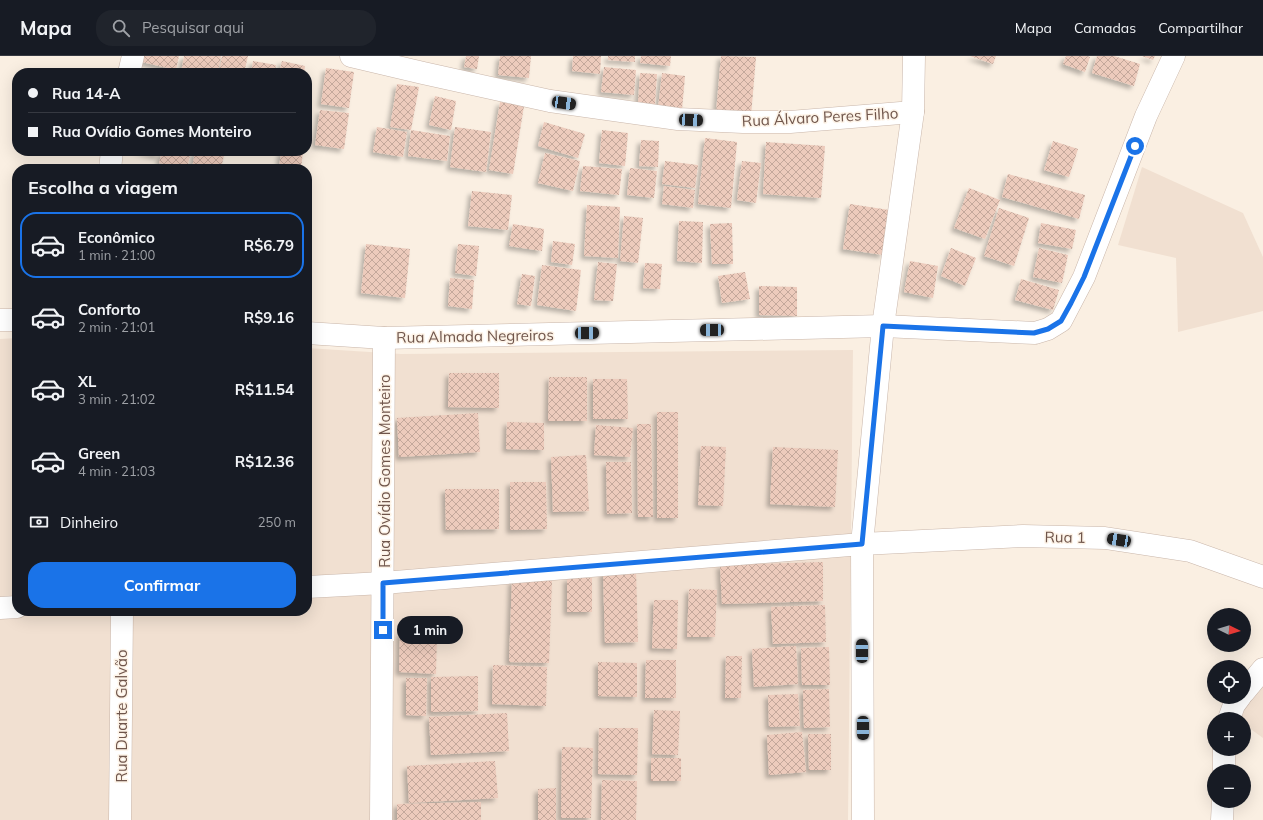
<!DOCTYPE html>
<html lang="pt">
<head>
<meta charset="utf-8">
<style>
	body { margin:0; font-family:Mulish,sans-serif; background:#20242c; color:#f1f3f6; height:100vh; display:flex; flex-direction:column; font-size:15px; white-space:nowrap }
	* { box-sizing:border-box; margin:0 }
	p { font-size:13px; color:#9ea1a6 }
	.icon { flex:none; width:22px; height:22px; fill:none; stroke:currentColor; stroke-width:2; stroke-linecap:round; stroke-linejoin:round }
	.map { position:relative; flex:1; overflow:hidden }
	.side { position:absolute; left:12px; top:108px; width:300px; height:452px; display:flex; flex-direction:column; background:#171b24; border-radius:16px; box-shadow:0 4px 16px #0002 }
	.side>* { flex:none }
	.hud { position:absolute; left:12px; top:12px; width:300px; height:88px; border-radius:16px; box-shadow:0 4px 16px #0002; display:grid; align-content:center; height:88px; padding:0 16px; background:#171b24 }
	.needle { width:26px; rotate:95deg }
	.tools { position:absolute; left:1207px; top:552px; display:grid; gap:8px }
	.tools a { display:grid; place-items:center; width:44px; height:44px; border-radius:50%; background:#171b24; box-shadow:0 4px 16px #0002; font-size:20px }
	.end { position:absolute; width:18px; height:18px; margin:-9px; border:5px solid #1a73e8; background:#fff; box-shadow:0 0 0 2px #fff }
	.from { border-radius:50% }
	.bubble { position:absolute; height:28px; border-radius:14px; background:#171b24; box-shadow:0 4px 16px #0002; font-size:13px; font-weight:700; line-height:28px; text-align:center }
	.car { position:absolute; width:12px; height:24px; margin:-12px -6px; border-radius:5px; box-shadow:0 0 3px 1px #0007; background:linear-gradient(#222 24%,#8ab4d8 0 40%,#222 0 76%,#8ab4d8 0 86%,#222 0) }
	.hud b { display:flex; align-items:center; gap:14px; height:38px; font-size:15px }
	.hud b+b { border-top:1px solid #363941 }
	.hud i { width:10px; height:10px; background:#f1f3f6 }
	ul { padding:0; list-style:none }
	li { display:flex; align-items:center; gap:12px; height:66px; margin:0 8px 6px; padding:0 8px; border:2px solid transparent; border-radius:16px }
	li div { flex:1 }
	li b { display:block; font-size:15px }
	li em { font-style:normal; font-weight:700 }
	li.on { border-color:#1a73e8 }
	li>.icon { width:36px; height:36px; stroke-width:1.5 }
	h2 { padding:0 16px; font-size:18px; line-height:48px }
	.pay { display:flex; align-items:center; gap:10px; height:44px; padding:0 16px; font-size:15px }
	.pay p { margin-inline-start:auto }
	.button { display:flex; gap:8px; margin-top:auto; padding:8px 16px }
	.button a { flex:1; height:46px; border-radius:16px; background:#1a73e8; color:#fff; font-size:16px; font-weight:700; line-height:46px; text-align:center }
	header { display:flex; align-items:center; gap:24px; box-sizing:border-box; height:56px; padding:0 20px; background:#171b24; border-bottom:1px solid #363941 }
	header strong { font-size:19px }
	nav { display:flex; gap:22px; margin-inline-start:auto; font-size:14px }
	.search { width:280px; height:36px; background:#20242c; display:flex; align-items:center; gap:10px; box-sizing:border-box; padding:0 14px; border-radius:16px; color:#9ea1a6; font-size:15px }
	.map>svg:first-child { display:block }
	.residential { fill:#f1e0d1 }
	.building { fill:url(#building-cross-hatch); filter:url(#shadow) }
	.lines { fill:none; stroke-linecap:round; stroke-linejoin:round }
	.minor-casing { stroke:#c9b6aa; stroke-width:23 }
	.minor { stroke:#fff; stroke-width:22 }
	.route { stroke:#1a73e8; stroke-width:5 }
	.labels { text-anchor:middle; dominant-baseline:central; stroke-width:3; stroke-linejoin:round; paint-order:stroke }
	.street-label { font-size:15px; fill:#6f554b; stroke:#fdf3e7 }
</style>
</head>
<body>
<header>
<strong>Mapa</strong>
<div class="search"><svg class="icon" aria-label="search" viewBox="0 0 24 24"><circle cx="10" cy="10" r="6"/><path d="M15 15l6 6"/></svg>Pesquisar aqui</div>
<nav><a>Mapa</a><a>Camadas</a><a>Compartilhar</a></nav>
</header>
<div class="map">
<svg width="1263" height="764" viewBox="0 0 1263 764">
	<defs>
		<pattern id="building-cross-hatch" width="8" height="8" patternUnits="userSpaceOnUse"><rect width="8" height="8" fill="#edcbbc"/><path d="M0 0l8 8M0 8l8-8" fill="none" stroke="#c4a89b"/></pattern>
		<filter id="shadow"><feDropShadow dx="-3.5" dy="3.5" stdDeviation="2" flood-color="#0004"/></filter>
	</defs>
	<rect width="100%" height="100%" fill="#faefe2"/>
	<g class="residential">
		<polygon points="1142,111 1243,157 1263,201 1263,255 1178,276 1176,202 1118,189"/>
		<polygon points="17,282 17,555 307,555 307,292 401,298 853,294 848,764 0,764 0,283"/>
		<polygon points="1263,610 1263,682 1244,668 1244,663 1238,663"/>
	</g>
	<g class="building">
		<polygon points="143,0 179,0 176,14 142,6"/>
		<polygon points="184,0 221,0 218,17 181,17"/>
		<polygon points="222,0 248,0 244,17 219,17"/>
		<polygon points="466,0 479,0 477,13 464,11"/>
		<polygon points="500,0 531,0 529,22 498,19"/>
		<polygon points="573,0 601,0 600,18 572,15"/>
		<polygon points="608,0 635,0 635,6 608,4"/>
		<polygon points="641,0 671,0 670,10 640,7"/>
		<polygon points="721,0 756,1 751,60 716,57"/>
		<polygon points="970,0 996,0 993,8"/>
		<polygon points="1066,0 1087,0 1090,1 1085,16 1063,8"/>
		<polygon points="1097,0 1114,0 1140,8 1134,30 1092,17"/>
		<polygon points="1142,0 1155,0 1153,4"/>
		<polygon points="253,5 276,9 275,17 251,17"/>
		<polygon points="282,5 305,10 304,17 279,17"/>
		<polygon points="604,11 636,14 634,39 601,36"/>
		<polygon points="142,12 159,17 140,17"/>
		<polygon points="326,12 354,16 349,52 321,48"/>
		<polygon points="640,17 657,18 655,48 638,47"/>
		<polygon points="662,17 685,20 682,54 658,52"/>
		<polygon points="397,28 419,31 411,74 450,80 447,105 408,100 411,74 390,71"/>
		<polygon points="435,40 456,45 451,74 429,69"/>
		<polygon points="500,46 524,50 513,118 489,114"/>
		<polygon points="320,54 349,57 344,93 315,89"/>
		<polygon points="544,66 585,78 578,102 538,90"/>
		<polygon points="377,71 407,76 403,101 373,96"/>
		<polygon points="455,71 491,76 486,116 450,111"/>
		<polygon points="602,74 628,77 625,110 599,107"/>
		<polygon points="705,82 737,86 731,152 698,148"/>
		<polygon points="641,84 659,85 658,111 639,110"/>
		<polygon points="1053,85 1078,93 1069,121 1044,114"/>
		<polygon points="766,86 825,90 821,142 763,138"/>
		<polygon points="136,95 160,95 159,100"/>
		<polygon points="162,95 191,95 187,113 159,107"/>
		<polygon points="195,95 225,95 221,113 192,113"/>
		<polygon points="281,95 303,95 301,113 279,113"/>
		<polygon points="545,97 580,105 573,135 538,127"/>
		<polygon points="665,105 698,109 695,132 662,128"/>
		<polygon points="742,105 761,107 756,147 737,144"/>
		<polygon points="583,110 622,113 619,139 580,135"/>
		<polygon points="630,112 657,115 654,142 627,139"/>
		<polygon points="1008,118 1085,139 1079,163 1002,141"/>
		<polygon points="664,130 695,134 693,152 662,148"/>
		<polygon points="969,132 1000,144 985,183 954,172"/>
		<polygon points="472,135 512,139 508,174 468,170"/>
		<polygon points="850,148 889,154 883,199 843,193"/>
		<polygon points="587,149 620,151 618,202 584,200"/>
		<polygon points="999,152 1029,162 1014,210 984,200"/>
		<polygon points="624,160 643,162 638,207 620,205"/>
		<polygon points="679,165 703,166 702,207 677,205"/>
		<polygon points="732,167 733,208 712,208 710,168"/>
		<polygon points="1041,167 1076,174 1072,193 1038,187"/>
		<polygon points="513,168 544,173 542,195 509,190"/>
		<polygon points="553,185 575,188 572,209 551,206"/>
		<polygon points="366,188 410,193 405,242 361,237"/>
		<polygon points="458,188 479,190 476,220 455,217"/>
		<polygon points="951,192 976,202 965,230 941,220"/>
		<polygon points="1039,192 1068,199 1062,227 1033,221"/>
		<polygon points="910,205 938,210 933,242 904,236"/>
		<polygon points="598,206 617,208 613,245 594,244"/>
		<polygon points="645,207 662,208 660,233 643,232"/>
		<polygon points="542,209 581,214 576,255 537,249"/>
		<polygon points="745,216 750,243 722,247 718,220"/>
		<polygon points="522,218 535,220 531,250 517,248"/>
		<polygon points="450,222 474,224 472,253 448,250"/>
		<polygon points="1021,223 1059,234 1053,254 1015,244"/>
		<polygon points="759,230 797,231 797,260 759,259"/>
		<polygon points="449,317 499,317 499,352 448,351"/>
		<polygon points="549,321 587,321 587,365 548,365"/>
		<polygon points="593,323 627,323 628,363 593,363"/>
		<rect x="657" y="356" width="21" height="106"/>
		<polygon points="478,357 480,396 399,401 397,362"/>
		<polygon points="507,366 544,367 544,394 506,393"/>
		<polygon points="637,368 651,368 653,461 638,461"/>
		<polygon points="596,369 633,372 630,401 594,399"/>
		<polygon points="701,390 726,391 723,450 698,449"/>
		<polygon points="773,391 838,394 835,451 770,448"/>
		<polygon points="586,399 589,455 553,456 551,401"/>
		<polygon points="606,406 631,406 632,457 607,458"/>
		<polygon points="510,426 546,426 547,473 510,474"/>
		<polygon points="445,433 499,433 499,473 446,474"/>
		<polygon points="823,506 823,545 722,548 720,509"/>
		<polygon points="636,514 638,586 605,587 603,515"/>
		<rect x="567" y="522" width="25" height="34"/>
		<polygon points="512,524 552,525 549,607 509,606"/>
		<polygon points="689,533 717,534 715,581 687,581"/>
		<polygon points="654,544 678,544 677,593 652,592"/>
		<polygon points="825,549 826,586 773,588 771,551"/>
		<polygon points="400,576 437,577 436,618 399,616"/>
		<polygon points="796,590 798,628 754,631 752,593"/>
		<polygon points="829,591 830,629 802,629 801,592"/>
		<polygon points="726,600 742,600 741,642 725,642"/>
		<polygon points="646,604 676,604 676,642 645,642"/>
		<polygon points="598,606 637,607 637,641 598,640"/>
		<polygon points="493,609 547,611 546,650 492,648"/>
		<polygon points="478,620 478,655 431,656 431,621"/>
		<polygon points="406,622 427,622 426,660 406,659"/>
		<polygon points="829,633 830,671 804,672 803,634"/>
		<polygon points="798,638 800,670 769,671 768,639"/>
		<polygon points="654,654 680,655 678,699 652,698"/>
		<polygon points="507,657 509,695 431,699 429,661"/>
		<polygon points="599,672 638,672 637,719 598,718"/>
		<polygon points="802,676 806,716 769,719 767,679"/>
		<polygon points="808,678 831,678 831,714 809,714"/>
		<polygon points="562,691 593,692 591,762 561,762"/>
		<rect x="651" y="702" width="30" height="23"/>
		<polygon points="495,705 498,742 409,747 407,710"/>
		<polygon points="602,724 637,725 636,764 601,764"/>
		<polygon points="556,732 556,764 538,764 538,733"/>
		<polygon points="481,746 481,764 397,764 397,748"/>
	</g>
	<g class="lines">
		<g class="minor-casing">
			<g id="minor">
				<polyline points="351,0 423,17 550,45 678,63 743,66 790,66 913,56"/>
				<polyline points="129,17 133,0"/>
				<polyline points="110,113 112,95"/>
				<polyline points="0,264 17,264"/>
				<polyline points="307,277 384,282 883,270 1035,277 1048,273 1061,265 1084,221 1146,60 1174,0"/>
				<polyline points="307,531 383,527 862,488 1023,480 1105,482 1190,495 1263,521"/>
				<polyline points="0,552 17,551"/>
				<polyline points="1244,636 1263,613"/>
				<polyline points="1229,663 1234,649 1240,641"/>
				<polyline points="1224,715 1224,693"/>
				<polyline points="120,764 122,555"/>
				<polyline points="381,764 384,282"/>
				<polyline points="863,764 862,488 883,270 913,56 914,0"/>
				<polyline points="1222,764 1223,745"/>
			</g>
		</g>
		<use href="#minor" class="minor"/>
	</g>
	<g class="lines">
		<polyline class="route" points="383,574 383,527 862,488 883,270 1034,277 1048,273 1061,265 1071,247 1084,221 1135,90"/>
	</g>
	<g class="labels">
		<g class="street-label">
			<text transform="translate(820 61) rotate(-3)">Rua Álvaro Peres Filho</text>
			<text transform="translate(475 280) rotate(-1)">Rua Almada Negreiros</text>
			<text transform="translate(384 415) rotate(-90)">Rua Ovídio Gomes Monteiro</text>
			<text transform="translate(1065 481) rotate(1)">Rua 1</text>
			<text transform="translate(121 660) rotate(-90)">Rua Duarte Galvão</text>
		</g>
	</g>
</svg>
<div class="tools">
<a><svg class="needle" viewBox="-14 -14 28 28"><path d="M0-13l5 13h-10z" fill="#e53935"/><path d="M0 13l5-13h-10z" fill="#9ea1a6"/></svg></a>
<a><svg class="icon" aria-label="locate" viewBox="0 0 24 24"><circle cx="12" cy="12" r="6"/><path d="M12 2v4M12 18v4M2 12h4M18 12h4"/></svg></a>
<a>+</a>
<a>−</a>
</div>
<i class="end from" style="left:1135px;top:90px"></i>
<i class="end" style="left:383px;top:574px"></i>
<div class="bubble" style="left:397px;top:560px;width:66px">1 min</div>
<i class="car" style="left:564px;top:47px;rotate:98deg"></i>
<i class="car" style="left:691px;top:64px;rotate:93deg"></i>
<i class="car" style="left:712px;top:274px;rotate:269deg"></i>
<i class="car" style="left:587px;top:277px;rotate:89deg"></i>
<i class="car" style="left:1119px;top:484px;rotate:279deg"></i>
<i class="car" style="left:862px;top:595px;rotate:0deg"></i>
<i class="car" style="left:863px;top:672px;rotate:180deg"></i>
<div class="hud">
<b><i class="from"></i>Rua 14-A</b>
<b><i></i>Rua Ovídio Gomes Monteiro</b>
</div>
<section class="side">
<h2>Escolha a viagem</h2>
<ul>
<li class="on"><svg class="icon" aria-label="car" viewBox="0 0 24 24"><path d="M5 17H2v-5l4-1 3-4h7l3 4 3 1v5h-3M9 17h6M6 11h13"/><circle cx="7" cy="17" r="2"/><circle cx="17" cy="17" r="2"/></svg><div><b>Econômico</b><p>1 min · 21:00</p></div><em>R$6.79</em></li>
<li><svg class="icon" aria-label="car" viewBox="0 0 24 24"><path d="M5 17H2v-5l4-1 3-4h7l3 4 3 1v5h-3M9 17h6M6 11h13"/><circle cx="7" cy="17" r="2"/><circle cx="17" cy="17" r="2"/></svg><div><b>Conforto</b><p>2 min · 21:01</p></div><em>R$9.16</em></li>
<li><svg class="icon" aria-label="car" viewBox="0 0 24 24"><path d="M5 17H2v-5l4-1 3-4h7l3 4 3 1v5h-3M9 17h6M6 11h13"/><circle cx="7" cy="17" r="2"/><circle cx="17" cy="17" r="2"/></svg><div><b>XL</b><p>3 min · 21:02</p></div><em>R$11.54</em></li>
<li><svg class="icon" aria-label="car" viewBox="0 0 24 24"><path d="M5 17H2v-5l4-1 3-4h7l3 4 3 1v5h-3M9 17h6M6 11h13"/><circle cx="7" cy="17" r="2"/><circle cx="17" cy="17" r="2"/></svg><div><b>Green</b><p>4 min · 21:03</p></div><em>R$12.36</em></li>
</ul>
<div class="pay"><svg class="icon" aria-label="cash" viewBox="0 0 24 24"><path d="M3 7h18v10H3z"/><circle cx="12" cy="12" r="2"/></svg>Dinheiro<p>250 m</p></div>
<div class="button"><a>Confirmar</a></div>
</section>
</div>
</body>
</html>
